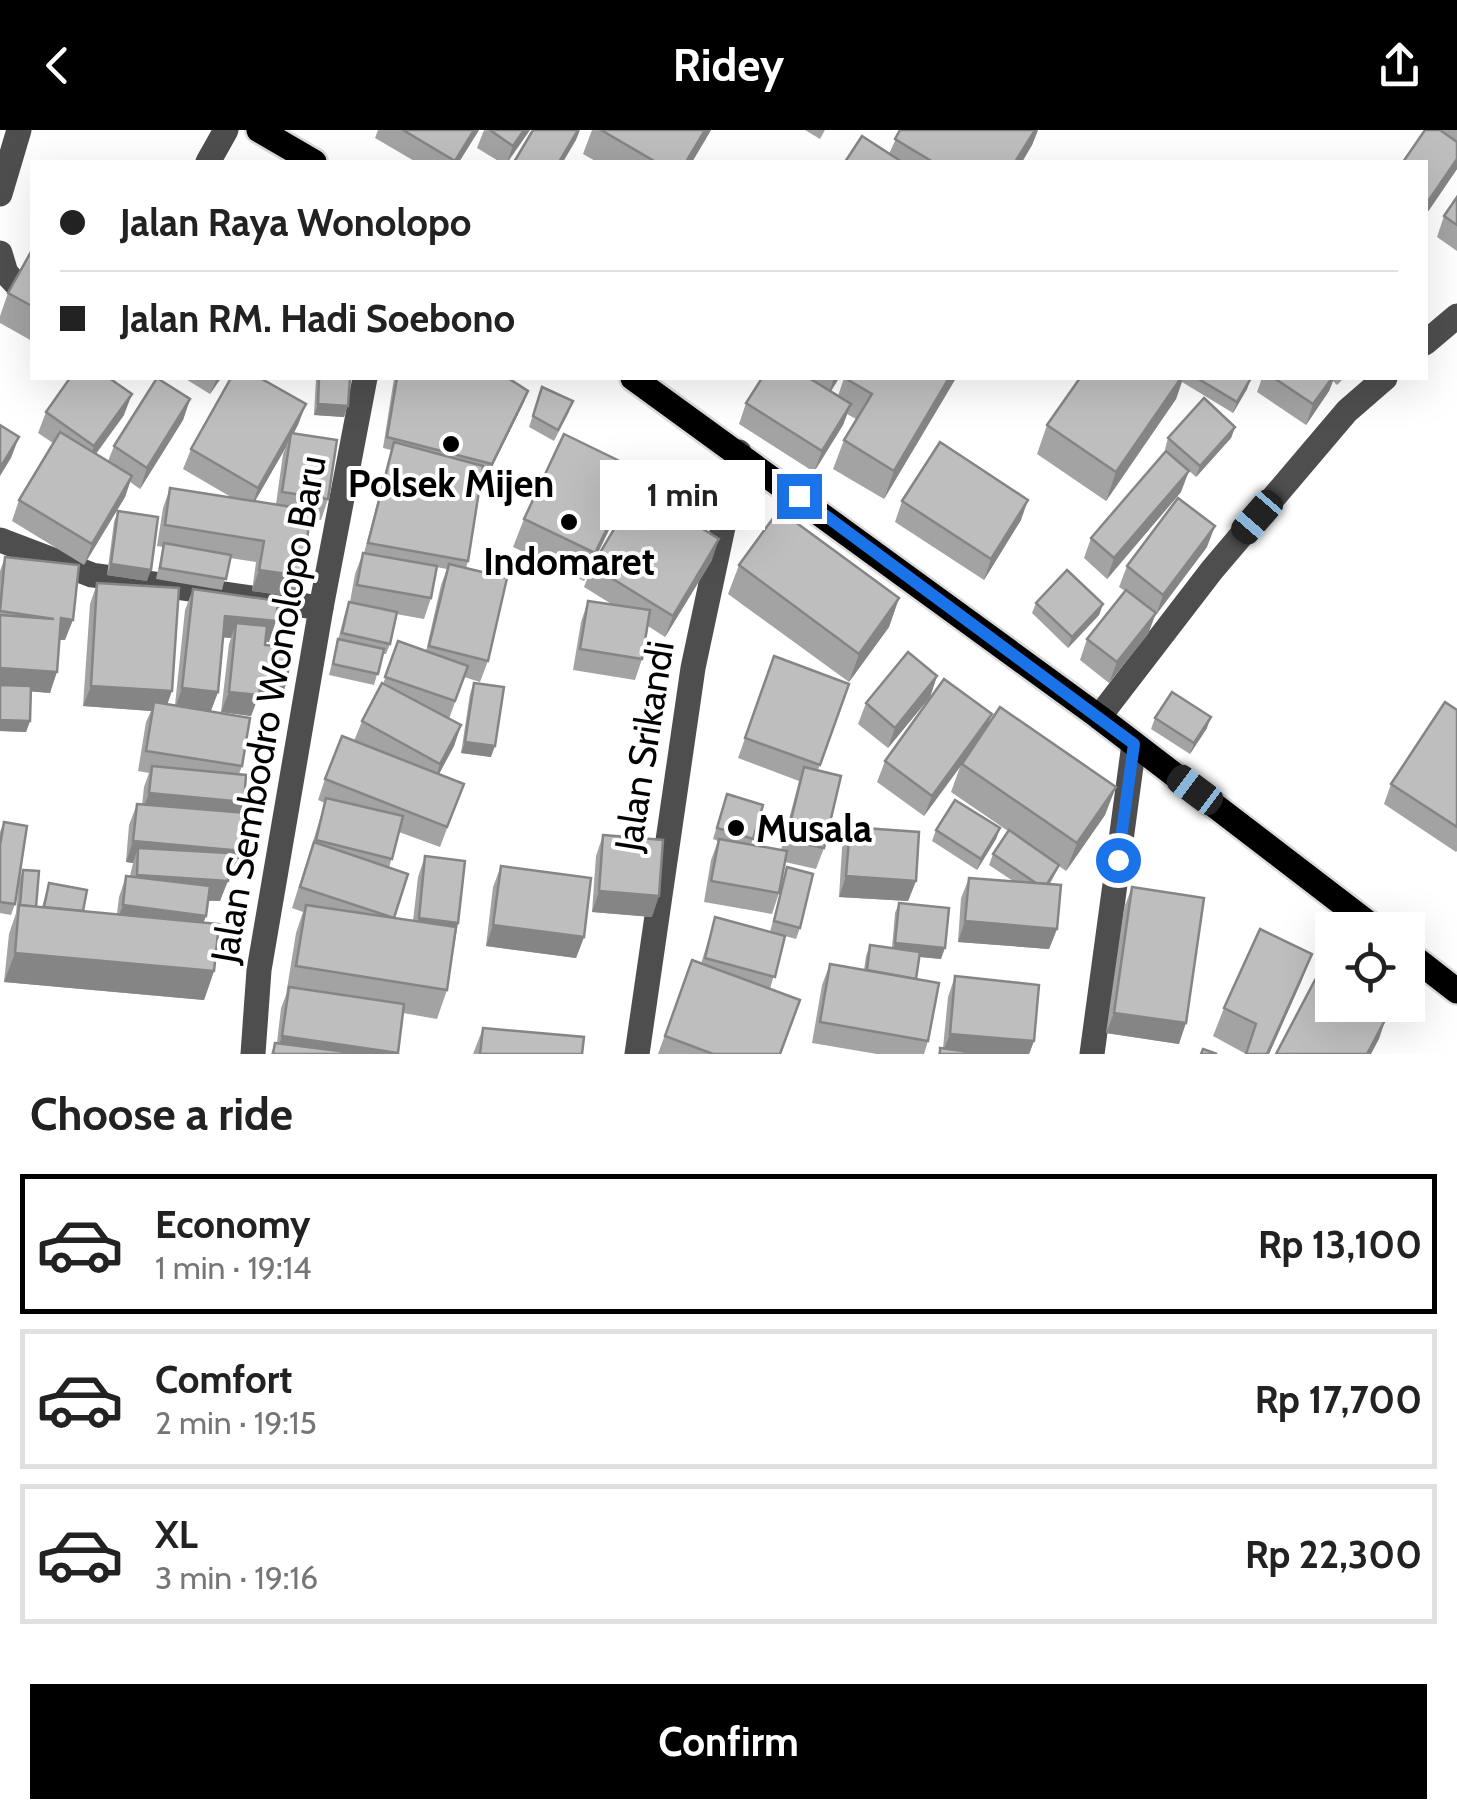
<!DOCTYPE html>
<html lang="en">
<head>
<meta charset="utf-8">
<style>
	body { margin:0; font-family:Cabin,sans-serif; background:#f6f6f6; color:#222; height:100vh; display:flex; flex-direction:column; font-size:38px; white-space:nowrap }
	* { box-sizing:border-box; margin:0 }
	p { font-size:32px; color:#767676 }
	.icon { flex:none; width:55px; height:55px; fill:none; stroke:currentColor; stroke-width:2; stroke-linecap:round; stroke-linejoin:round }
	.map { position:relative; height:924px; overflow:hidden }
	.details { display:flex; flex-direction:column; background:#fff; flex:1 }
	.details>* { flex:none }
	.hud { position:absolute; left:30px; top:30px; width:1398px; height:220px; border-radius:0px; box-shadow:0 10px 40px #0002; display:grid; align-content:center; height:220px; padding:0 30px; background:#fff }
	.buttons { position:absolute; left:1315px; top:782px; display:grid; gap:20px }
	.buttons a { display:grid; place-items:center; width:110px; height:110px; border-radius:0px; background:#fff; box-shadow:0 10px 40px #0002; font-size:50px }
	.end { position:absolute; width:45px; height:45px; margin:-22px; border:12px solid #1a73e8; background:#fff; box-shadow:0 0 0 5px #fff }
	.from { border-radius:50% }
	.bubble { position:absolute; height:70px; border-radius:0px; background:#fff; box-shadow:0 10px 40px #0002; font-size:32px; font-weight:700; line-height:70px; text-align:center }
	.car { position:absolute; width:30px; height:60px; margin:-30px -15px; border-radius:12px; box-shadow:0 0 8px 2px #0007; background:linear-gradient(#222 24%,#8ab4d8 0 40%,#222 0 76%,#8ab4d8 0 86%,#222 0) }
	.hud b { display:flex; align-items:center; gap:35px; height:95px; font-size:38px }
	.hud b+b { border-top:2px solid #e0e0e0 }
	.hud i { width:25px; height:25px; background:#222 }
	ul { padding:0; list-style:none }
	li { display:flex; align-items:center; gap:30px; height:140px; margin:0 20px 15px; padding:0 10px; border:5px solid #e0e0e0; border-radius:0px }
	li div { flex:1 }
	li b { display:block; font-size:38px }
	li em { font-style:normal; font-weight:700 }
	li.active { border-color:#000 }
	li>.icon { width:90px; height:90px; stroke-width:1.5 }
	h2 { padding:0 30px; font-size:45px; line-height:120px }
	.cta { display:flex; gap:20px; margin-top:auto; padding:20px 30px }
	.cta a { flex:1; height:115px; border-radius:0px; background:#000; color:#fff; font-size:40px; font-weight:700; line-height:115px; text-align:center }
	header { display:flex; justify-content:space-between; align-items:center; height:130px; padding:0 30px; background:#000; color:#fff; font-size:45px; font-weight:700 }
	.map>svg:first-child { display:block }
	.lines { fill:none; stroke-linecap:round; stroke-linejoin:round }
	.major-casing { stroke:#dbdbdb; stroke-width:30 }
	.minor { stroke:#4e4e4e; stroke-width:25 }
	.major { stroke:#000; stroke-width:25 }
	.wall { fill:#a3a3a3; fill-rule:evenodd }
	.shaded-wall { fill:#858585 }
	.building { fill:#bebebe; stroke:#858585; stroke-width:2.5 }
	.route { stroke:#1a73e8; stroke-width:12 }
	.poi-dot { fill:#000; stroke:#fff; stroke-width:4 }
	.labels { text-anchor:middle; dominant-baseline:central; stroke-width:8; stroke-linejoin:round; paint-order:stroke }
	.poi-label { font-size:38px; font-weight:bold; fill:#000; stroke:#fff }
	.street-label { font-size:38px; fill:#000; stroke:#fff }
</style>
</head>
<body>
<header><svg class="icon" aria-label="back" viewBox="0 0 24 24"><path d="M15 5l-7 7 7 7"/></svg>Ridey<svg class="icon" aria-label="share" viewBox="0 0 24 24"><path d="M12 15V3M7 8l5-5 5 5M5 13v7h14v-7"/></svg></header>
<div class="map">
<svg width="1457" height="924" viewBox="0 0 1457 924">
	<rect width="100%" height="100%" fill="#fff"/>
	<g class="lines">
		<g class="major-casing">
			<g id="major">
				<polyline points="259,0 314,32"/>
				<polyline points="633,248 1099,587 1377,800"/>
				<polyline points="1408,823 1457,861"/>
			</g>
		</g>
		<g class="minor">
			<polyline points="208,32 226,0"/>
			<polyline points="0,64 19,0"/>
			<polyline points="0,123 6,143 18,156"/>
			<polyline points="1425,213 1457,186"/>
			<polyline points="0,410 92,445 321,478"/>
			<polyline points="1099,587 1212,440 1347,281 1385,248"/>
			<polyline points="253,924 259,840 321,478 365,248"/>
			<polyline points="637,924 693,538 739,322"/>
			<polyline points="1092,924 1134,614"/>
		</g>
		<use href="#major" class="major"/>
	</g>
	<g class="wall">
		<polygon points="378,0 479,0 459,32 416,32 375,8"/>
		<polygon points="484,0 530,0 508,32 500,32 477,18"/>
		<polygon points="592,0 711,0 692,32 597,32 583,24"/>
		<polygon points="805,0 825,0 820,9"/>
		<polygon points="900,0 1038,0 1032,15 1022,32 845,32 889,24"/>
		<polygon points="1425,0 1457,0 1457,39 1425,86"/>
		<polygon points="1457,67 1457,121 1437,107 1444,86"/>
		<polygon points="32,120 32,211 0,193 0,186 8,163"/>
		<polygon points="184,248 221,248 210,264"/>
		<polygon points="316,248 350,248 344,287 314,285"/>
		<polygon points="394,248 508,248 524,272 488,345 482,343 468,431 466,438 488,531 480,552 464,547 449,589 461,595 454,616 439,644 464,654 440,717 399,702 389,738 394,788 413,791 418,747 425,726 458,793 447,860 437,889 403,883 397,924 271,924 275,913 277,913 281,878 286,865 296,803 303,782 292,778 325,673 318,670 325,649 354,611 362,591 383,554 398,511 426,521 441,455 447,439 436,437 431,468 424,489 396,484 390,514 386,524 383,524 374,555 329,545 345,483 349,472 350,472 355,444 363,423 364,423 391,320 383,318"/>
		<polygon points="762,248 839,248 831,261 838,266 844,248 956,248 884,369 833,339 844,310 856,289 847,284 843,295 814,342 739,294 746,273"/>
		<polygon points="1080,248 1250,248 1247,259 1233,283 1182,252 1176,269 1106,371 1037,324 1047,295"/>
		<polygon points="1262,248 1344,248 1337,255 1333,251 1329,261 1306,295 1257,262"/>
		<polygon points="542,257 569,282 554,311 529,297"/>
		<polygon points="190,269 183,290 140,359 130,352 125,367 84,435 12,391 19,370 53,313 38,303 46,282 124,285 96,324 108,331 114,316"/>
		<path d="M306,274l-12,29 34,66 -7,21 -11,-2 -8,58 -7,21 -43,-6 4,-29 -26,-4 -8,32 -66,-11 7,-32 -6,-1 6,-38 7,-20 61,9 -48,-28 8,-20zM286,317l-3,7 -7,50 -21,-3z"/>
		<polygon points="1235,297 1231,308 1196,347 1165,319 1168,308"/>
		<polygon points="636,339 625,367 593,433 712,430 665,507 648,496 642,529 635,550 573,540 581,492 588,471 613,475 584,457 591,439 584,451 513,417 524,389"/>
		<polygon points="1181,362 1107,449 1084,428 1091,408"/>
		<polygon points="902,371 1021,390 984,450 895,392"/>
		<polygon points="118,381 147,451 107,445 114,392"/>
		<polygon points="1207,417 1155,485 1148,504 1109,553 1080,530 1087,509 1125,461 1119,457 1127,436"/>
		<polygon points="5,427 65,510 60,510 50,563 31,561 30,591 26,602 0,601 0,441"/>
		<polygon points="739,435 899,468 889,497 849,552 728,464"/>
		<polygon points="97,453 167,574 175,575 185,480 193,459 269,512 265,511 265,515 287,551 280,572 257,570 251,586 221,582 229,514 231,508 223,507 218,562 211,581 242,636 239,644 240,683 236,742 228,741 220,771 208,771 204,792 214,841 204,870 4,852 9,804 16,783 19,750 23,740 36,777 42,777 49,753 83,781 117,784 119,767 126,746 130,746 133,733 126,732 129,695 137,674 142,675 144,657 149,643 138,641 146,592 151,581 83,576 90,474"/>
		<polygon points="1036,473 1103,474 1099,485 1068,518 1032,483"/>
		<polygon points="774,526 849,554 818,640 824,718 816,739 785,732 779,763 772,784 704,772 711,730 718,711 713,709 723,675 763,675 751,715 781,720 799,651 738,628"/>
		<polygon points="937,546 930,567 888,618 858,594 866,573"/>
		<polygon points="474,553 491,627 461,623 470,564"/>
		<polygon points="1457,580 1457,721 1456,722 1384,674 1391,654"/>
		<polygon points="1155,588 1207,598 1190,624 1151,599"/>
		<polygon points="988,595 1105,685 1066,741 1059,736 1050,754 1057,799 1049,819 958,812 961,768 969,748 1013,751 989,735 993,724 1008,701 951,662 960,637 924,686 877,652 885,631"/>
		<polygon points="4,692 15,774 11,785 0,783 0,702"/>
		<polygon points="850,697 916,751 908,771 839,767 842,718"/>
		<polygon points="1000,698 996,709 977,740 932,711 936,700"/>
		<polygon points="603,705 652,787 592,782 596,726"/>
		<polygon points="501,736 584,807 576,828 486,816 493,757"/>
		<polygon points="787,737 800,798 796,809 785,806 770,859 780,924 658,924 692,830 701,834 715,787 770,802"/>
		<polygon points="1132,757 1179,914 1106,903 1124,778"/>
		<polygon points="899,773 941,829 919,827 916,849 928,911 924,924 877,924 812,913 822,855 830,834 864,840 866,826 870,815 892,818 895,783"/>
		<polygon points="1312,824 1301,852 1269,924 1246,924 1213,906 1224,878"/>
		<polygon points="955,846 1034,911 1029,924 938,924 940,918 943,918 948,867"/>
		<polygon points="483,898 582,924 473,924"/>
	</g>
	<g class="shaded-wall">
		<polygon points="474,0 479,0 459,32 454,32"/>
		<polygon points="524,0 530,0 507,32 513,16"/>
		<polygon points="578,0 580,0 576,10 563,32 559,32"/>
		<polygon points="705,0 711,0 692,32 686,32"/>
		<polygon points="1035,0 1038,0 1032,15 1022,32 1015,32"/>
		<polygon points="1457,29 1457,39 1425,86 1429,70"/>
		<polygon points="217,248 221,248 210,264"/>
		<polygon points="834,248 839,248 828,266"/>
		<polygon points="949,248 956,248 884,369 894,341"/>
		<polygon points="1181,248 1183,248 1176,269 1106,371 1116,342"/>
		<polygon points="1251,248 1247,259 1233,283 1237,272"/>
		<polygon points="1332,248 1334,248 1329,261 1306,295 1313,274"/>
		<polygon points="528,261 524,272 488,345 492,334"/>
		<polygon points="132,264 124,285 86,337 94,316"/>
		<polygon points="190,269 183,290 140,359 147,338"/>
		<polygon points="306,274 298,295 290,310 291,303 286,317 251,378 258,358"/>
		<polygon points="318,274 348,276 344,287 314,285"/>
		<polygon points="851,274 843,295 814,342 822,321"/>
		<polygon points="1235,297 1231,308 1196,347 1200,336"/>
		<polygon points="19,307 11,328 0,346 0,338"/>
		<polygon points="636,339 625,367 584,451 595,423"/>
		<polygon points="1189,341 1181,362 1107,449 1114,428"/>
		<polygon points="132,346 125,367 84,435 92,414"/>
		<polygon points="1028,370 1021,390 984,450 991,429"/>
		<polygon points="1215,396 1207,417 1156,485 1163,465"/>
		<polygon points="719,409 712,430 665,507 673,486"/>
		<polygon points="111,434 151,440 147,451 107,445"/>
		<polygon points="259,440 302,446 295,467 252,461"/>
		<polygon points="899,468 889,497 849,552 859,524"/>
		<polygon points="1103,474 1099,485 1068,518 1072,507"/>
		<polygon points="1156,483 1148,504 1109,553 1117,532"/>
		<polygon points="225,486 276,491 269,512 235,508 236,493 231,508 218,507"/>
		<polygon points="61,488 73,490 65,510 54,509"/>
		<polygon points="0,538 57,542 50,563 0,559"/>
		<polygon points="937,546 930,567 888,618 895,598"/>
		<polygon points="261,549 287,551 280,572 257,570 251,586 221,582 229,562"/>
		<polygon points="91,556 172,561 165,581 154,572 151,581 83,576"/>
		<polygon points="182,558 218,562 210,583 175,579"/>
		<polygon points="992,584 984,604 924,686 932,666"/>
		<polygon points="1211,587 1207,598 1190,624 1194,613"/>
		<polygon points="0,590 30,591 26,602 0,601"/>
		<polygon points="461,595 454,616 433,655 440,634"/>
		<polygon points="465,612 495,616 491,627 461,623"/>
		<polygon points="1116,657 1105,685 1066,741 1077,713"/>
		<polygon points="149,663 244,672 236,692 141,684"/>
		<polygon points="1000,698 996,709 977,740 981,729"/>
		<polygon points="133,711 243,721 236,742 138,733 138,718 133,733 126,732"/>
		<polygon points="137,745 228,751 220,771 130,766"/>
		<polygon points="846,746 916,751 908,771 839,767"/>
		<polygon points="599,761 659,766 652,787 592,782"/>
		<polygon points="123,775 206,786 198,806 115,796"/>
		<polygon points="419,788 458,793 451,813 411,809"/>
		<polygon points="965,791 1057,799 1049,819 958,812"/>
		<polygon points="493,795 584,807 576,828 486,816"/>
		<polygon points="895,813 945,818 941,829 891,824"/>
		<polygon points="15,823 214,841 204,870 4,852"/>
		<polygon points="1312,824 1301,852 1269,924 1267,924"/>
		<polygon points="1114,883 1186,893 1179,914 1106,903"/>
		<polygon points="1386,888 1379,909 1371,924 1367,924"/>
		<polygon points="950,904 1034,911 1029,924 942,924"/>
		<polygon points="282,906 398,923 397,924 276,924"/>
	</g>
	<g class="building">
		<polygon points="403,0 474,0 455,31"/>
		<polygon points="490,0 524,0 513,16"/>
		<polygon points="533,0 578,0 559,32 514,32"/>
		<polygon points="601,0 705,0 686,32 656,32"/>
		<polygon points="900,0 1035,0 1015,32 933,32 895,9"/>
		<polygon points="1425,0 1440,0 1457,12 1457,29 1429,70 1425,67 1425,32 1403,32"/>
		<polygon points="862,6 902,32 845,32"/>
		<polygon points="1457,67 1457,95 1444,86"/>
		<polygon points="32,120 32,176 8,163"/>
		<polygon points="70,248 109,248 132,264 94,316 46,282"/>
		<polygon points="157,248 190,269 147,338 114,316"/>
		<polygon points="231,248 260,248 306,274 258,358 191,319"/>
		<polygon points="319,248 350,248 348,276 318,274"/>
		<polygon points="397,248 508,248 528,261 492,334 387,307"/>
		<polygon points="762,248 809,248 851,274 822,321 746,273"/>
		<polygon points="845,248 949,248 894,341 844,310 872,264"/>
		<polygon points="1080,248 1181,248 1116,342 1047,295"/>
		<polygon points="1197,248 1251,248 1237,272"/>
		<polygon points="1274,248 1332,248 1313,274"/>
		<polygon points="542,257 573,271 558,300 533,286"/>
		<polygon points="1204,268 1235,297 1200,336 1168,308"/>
		<polygon points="0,295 19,307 0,338"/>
		<polygon points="60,302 132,346 92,414 19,370"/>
		<polygon points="291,303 337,310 328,369 282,362"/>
		<polygon points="564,304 636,339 595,423 524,389"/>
		<polygon points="394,312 483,336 468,431 368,413"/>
		<polygon points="940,312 1028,370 991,429 902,371"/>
		<polygon points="1166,321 1189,341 1114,428 1091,408"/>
		<polygon points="170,358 311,380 302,446 259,440 264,411 165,395"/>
		<polygon points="638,359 719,409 673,486 592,436"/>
		<polygon points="1178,368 1215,396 1163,465 1127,436"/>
		<polygon points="779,380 899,468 859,524 739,435"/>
		<polygon points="118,381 158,387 151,440 111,434"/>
		<polygon points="164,413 231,425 226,449 160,438"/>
		<polygon points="363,423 437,436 431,468 357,455"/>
		<polygon points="5,427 79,435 73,490 61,488 57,542 0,538 0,485 54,489 0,481"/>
		<polygon points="449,434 507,448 488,531 429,516"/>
		<polygon points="1067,440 1103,474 1072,507 1036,473"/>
		<polygon points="97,453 179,458 172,561 91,556"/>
		<polygon points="193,459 278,471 276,491 225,486 218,562 182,558"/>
		<polygon points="1126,460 1156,483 1117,532 1087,509"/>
		<polygon points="588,471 650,480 642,529 580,519"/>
		<polygon points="349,472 397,482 390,514 342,503"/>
		<polygon points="236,493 267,496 265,515 290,518 287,551 261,549 259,565 229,562"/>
		<polygon points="338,509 384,519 378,544 333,534"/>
		<polygon points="398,511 468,536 455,571 385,547"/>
		<polygon points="908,522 937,546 895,598 866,573"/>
		<polygon points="774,526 849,554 820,635 745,608"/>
		<polygon points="944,549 992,584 932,666 885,631"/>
		<polygon points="382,553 461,595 440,634 362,591"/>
		<polygon points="474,553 504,557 495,616 465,612"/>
		<polygon points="0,555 31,556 30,591 0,590"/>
		<polygon points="1172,562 1211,587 1194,613 1155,588"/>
		<polygon points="154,572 250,588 242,636 146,621"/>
		<polygon points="1445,572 1457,580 1457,697 1391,654"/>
		<polygon points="1000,577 1116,657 1077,713 962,634"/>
		<polygon points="342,606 464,654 447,697 325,649"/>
		<polygon points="152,636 246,645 244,672 149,663"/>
		<polygon points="804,637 841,646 824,718 786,710"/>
		<polygon points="727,664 763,675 753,709 717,698"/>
		<polygon points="326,668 403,686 392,729 316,710"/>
		<polygon points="955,670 1000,698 981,729 936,700"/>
		<polygon points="137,674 247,683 243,721 133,711"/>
		<polygon points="4,692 27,696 15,774 0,772 0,715"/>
		<polygon points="850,697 919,702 916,751 846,746"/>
		<polygon points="1009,700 1059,735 1047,754 1036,753 993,724"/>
		<polygon points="603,705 663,710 659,766 599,761"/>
		<polygon points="719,709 787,721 779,763 711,751"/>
		<polygon points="314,712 408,744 394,788 300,757"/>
		<polygon points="138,718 229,723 228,751 137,745"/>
		<polygon points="425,726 465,731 458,793 419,788"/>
		<polygon points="501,736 591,748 584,807 493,795"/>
		<polygon points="787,737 813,744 800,798 774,791"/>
		<polygon points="23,740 39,741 36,777 20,775"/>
		<polygon points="126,746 210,756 206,786 123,775"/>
		<polygon points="969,748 1061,755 1057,799 965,791"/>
		<polygon points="49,753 87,760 83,781 44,777"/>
		<polygon points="1132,757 1204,768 1186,893 1114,883"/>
		<polygon points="899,773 949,778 945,818 895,813"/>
		<polygon points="19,775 219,794 214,841 15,823"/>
		<polygon points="306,775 456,797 447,860 296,836"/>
		<polygon points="715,787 785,806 775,847 705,828"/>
		<polygon points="1260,799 1312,824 1267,924 1246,924 1256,894 1224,878"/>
		<polygon points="870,815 920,822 916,849 867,840"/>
		<polygon points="692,830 800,870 780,924 713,924 665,906"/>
		<polygon points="830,834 939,853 928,911 820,892"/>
		<polygon points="955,846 1039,855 1034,911 950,904"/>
		<polygon points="1315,850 1332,859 1332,875 1362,875 1386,888 1367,924 1276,924"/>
		<polygon points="289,857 404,874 398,923 282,906"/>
		<polygon points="483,898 584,907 582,924 480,924"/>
		<polygon points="275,913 363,924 273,924"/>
		<polygon points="940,918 984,924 940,924"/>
		<polygon points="1203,919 1217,924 1201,924"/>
	</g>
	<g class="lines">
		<polyline class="route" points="799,366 1134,614 1118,730"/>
	</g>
	<g class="poi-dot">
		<circle cx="451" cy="314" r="10"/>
		<circle cx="569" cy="392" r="10"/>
		<circle cx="736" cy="698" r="10"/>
	</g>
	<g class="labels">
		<g class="poi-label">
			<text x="451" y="353">Polsek Mijen</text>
			<text x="569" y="431">Indomaret</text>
			<text x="756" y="698" text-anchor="start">Musala</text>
		</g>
		<g class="street-label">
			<text transform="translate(268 579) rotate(-80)">Jalan Sembodro Wonolopo Baru</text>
			<text transform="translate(644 616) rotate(-81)">Jalan Srikandi</text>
		</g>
	</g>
</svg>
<div class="buttons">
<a><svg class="icon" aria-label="locate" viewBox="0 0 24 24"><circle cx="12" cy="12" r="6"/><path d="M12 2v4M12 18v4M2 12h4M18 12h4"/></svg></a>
</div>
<i class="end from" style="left:1118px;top:730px"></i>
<i class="end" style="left:799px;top:366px"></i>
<div class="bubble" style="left:600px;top:330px;width:165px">1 min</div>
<i class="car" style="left:1257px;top:387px;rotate:221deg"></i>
<i class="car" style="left:1195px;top:660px;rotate:307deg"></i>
<div class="hud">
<b><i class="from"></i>Jalan Raya Wonolopo</b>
<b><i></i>Jalan RM. Hadi Soebono</b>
</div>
</div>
<section class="details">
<h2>Choose a ride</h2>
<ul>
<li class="active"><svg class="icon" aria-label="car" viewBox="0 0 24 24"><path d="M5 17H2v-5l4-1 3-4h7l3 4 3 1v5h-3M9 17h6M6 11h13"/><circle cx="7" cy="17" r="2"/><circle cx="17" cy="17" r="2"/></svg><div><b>Economy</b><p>1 min · 19:14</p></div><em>Rp 13,100</em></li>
<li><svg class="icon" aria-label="car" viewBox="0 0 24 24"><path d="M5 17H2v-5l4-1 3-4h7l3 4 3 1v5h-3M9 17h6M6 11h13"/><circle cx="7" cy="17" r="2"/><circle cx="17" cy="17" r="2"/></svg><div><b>Comfort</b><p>2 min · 19:15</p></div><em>Rp 17,700</em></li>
<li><svg class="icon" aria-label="car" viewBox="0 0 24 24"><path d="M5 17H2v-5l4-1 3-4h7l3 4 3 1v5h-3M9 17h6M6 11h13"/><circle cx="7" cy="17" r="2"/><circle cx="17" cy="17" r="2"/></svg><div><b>XL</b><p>3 min · 19:16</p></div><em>Rp 22,300</em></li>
</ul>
<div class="cta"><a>Confirm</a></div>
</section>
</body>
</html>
